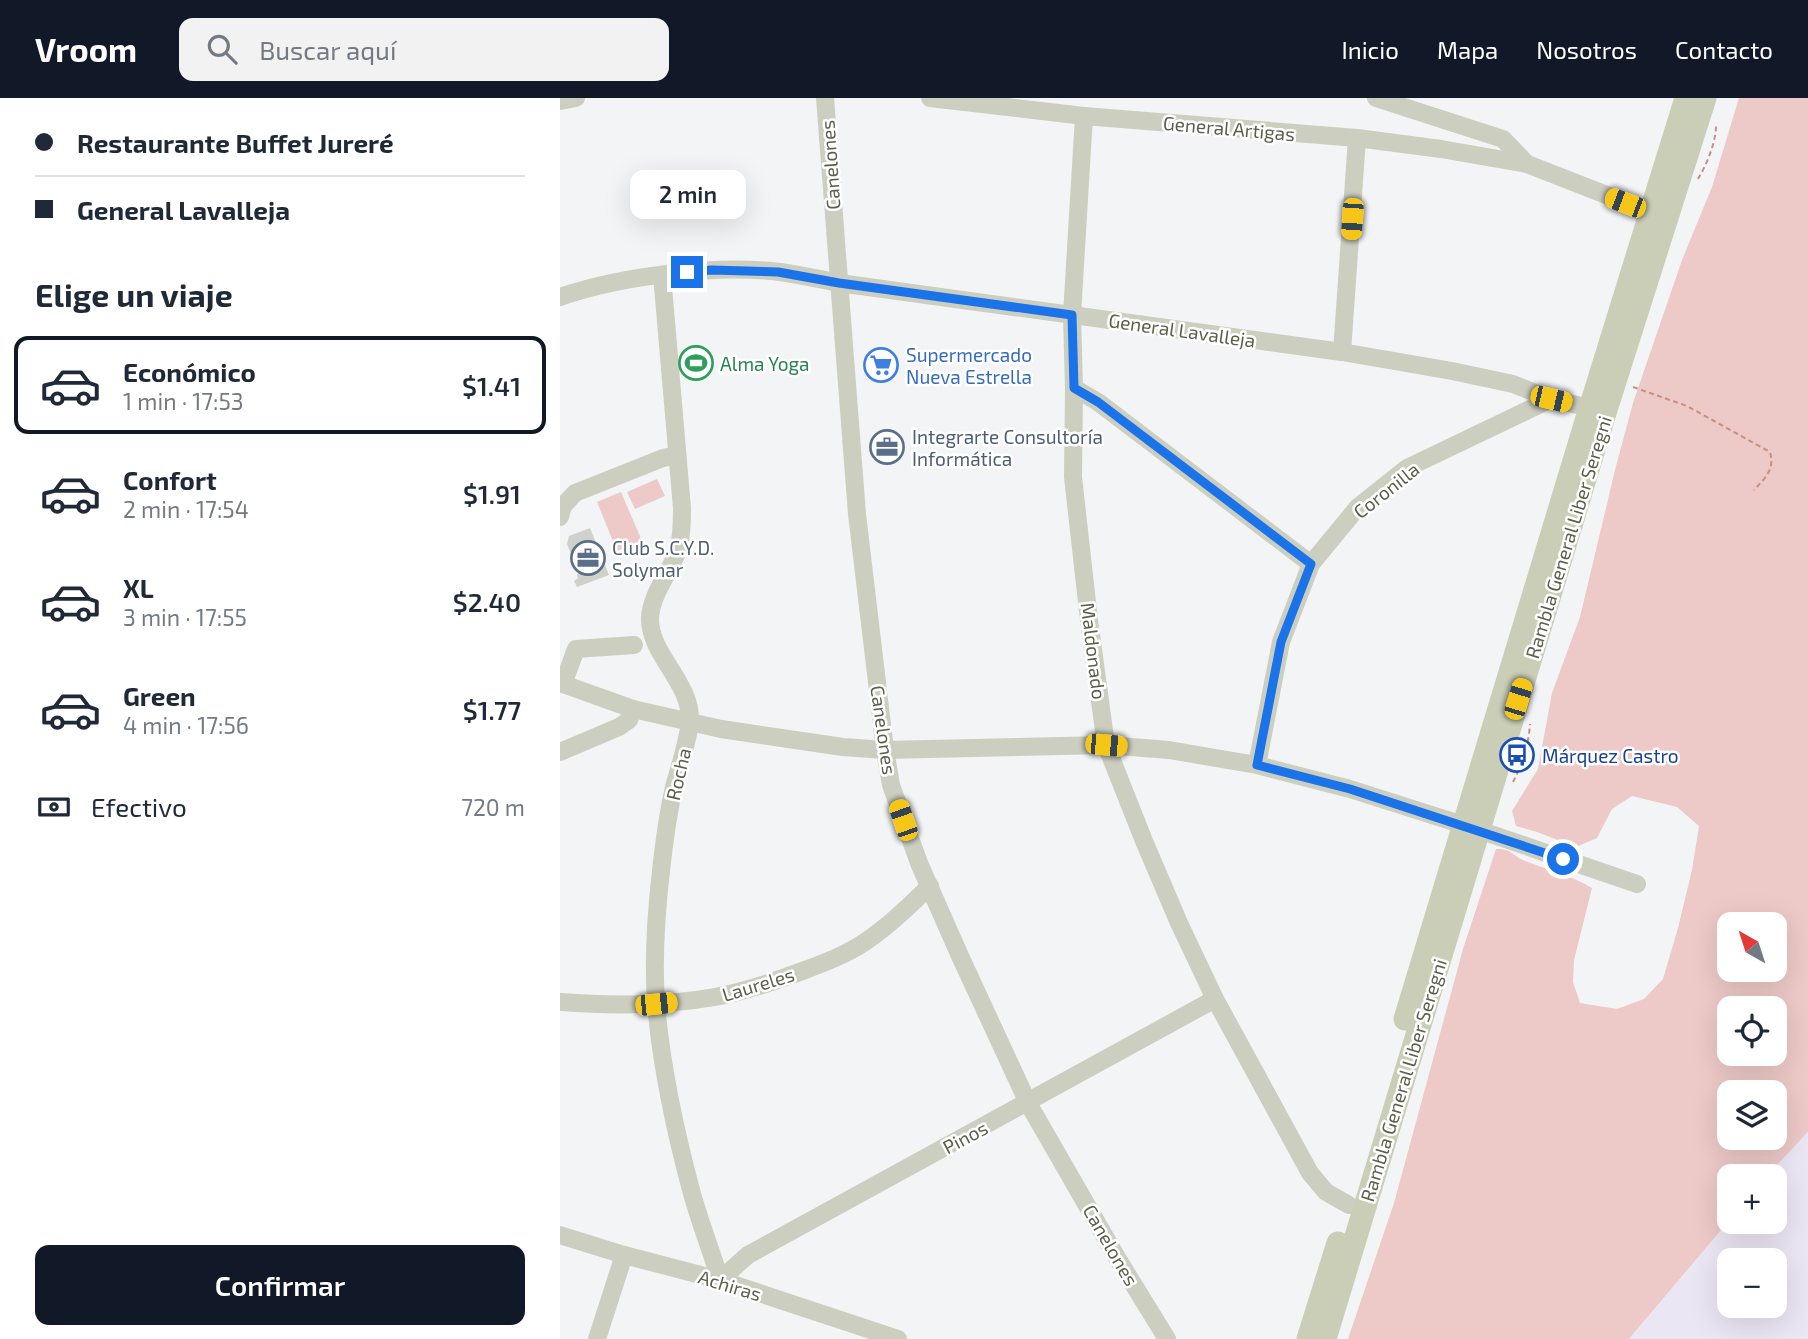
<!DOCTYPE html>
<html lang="es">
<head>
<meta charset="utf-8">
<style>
	body { margin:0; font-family:"Exo 2",sans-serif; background:#f2f2f3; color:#1f2937; height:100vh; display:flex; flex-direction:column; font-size:26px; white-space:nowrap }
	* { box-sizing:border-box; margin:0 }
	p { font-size:23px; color:#747a83 }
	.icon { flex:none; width:38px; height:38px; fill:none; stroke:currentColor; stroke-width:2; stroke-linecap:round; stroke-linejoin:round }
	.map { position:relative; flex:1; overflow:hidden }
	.sheet { display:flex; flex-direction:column; background:#fff; width:560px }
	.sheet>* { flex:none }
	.hud { display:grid; align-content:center; height:154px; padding:0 35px; background:#fff }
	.needle { width:46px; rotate:321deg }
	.fabs { position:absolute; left:1157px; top:814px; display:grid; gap:14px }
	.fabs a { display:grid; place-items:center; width:70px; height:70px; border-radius:14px; background:#fff; box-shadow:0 7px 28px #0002; font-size:35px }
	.end { position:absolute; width:32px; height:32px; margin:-16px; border:9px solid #1a73e8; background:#fff; box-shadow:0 0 0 4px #fff }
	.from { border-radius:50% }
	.bubble { position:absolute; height:49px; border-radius:14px; background:#fff; box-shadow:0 7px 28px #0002; font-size:23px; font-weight:600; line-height:49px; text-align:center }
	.car { position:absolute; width:21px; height:42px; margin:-21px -10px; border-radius:9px; box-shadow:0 0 5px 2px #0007; background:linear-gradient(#f5c518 24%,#345 0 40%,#f5c518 0 76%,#345 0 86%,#f5c518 0) }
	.hud b { display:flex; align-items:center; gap:24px; height:66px; font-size:26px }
	.hud b+b { border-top:2px solid #e0e1e3 }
	.hud i { width:18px; height:18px; background:#1f2937 }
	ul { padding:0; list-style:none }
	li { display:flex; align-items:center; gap:21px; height:98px; margin:0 14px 10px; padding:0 21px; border:4px solid transparent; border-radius:14px }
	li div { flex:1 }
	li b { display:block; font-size:26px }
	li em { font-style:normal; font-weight:600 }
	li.selected { border-color:#111827 }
	li>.icon { width:63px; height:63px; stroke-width:1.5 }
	h2 { padding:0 35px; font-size:32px; line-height:84px }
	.pay { display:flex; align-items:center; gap:18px; height:77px; padding:0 35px; font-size:26px }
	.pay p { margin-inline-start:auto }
	.button { display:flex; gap:14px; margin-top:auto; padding:14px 35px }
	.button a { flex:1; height:80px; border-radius:14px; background:#111827; color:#fff; font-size:28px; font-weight:600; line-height:80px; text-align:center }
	header { display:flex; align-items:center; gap:42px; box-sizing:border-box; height:98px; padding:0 35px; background:#111827; color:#fff }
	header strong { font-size:33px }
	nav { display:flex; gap:38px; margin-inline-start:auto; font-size:24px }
	.search { width:490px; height:63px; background:#f2f2f3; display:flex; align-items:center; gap:18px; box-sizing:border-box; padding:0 24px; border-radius:14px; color:#747a83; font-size:26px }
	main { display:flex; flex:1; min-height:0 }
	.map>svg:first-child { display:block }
	.green { fill:#edc9c7; fill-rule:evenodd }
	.sand { fill:#ebe6f3; fill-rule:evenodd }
	.building { fill:#cfd1ca }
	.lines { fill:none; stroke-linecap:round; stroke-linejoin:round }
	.path { stroke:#c88f82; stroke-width:2; stroke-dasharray:5 3.5; stroke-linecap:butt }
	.minor { stroke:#cccec0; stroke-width:18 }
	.major { stroke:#caceb6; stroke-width:23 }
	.route { stroke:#1a73e8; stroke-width:9 }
	.labels { text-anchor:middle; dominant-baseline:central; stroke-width:5; stroke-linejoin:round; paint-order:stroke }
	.street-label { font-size:19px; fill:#5c5f4c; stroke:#fff }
	.shop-label { font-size:19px; fill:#366cbe; stroke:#fff; text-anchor:start }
	.leisure-label { font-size:19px; fill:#27864d; stroke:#fff; text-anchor:start }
	.service-label { font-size:19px; fill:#4e5e75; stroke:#fff; text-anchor:start }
	.transit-label { font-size:19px; fill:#164399; stroke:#fff; text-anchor:start }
</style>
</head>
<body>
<header>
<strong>Vroom</strong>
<div class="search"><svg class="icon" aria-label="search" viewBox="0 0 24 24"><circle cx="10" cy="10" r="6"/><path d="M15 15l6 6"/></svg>Buscar aquí</div>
<nav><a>Inicio</a><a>Mapa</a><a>Nosotros</a><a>Contacto</a></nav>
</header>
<main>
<section class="sheet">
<div class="hud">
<b><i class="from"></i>Restaurante Buffet Jureré</b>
<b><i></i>General Lavalleja</b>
</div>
<h2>Elige un viaje</h2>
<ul>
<li class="selected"><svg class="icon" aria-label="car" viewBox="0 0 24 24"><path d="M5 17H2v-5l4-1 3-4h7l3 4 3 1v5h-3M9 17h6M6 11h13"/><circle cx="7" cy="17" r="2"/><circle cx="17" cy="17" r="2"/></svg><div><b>Económico</b><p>1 min · 17:53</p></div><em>$1.41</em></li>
<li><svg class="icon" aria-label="car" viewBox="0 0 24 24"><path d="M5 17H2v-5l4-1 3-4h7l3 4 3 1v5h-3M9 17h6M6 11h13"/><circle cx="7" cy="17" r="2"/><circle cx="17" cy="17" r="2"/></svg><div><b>Confort</b><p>2 min · 17:54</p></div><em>$1.91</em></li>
<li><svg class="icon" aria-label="car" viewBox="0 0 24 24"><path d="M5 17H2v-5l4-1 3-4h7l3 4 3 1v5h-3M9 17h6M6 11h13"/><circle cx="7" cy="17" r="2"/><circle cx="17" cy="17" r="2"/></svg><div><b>XL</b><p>3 min · 17:55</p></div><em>$2.40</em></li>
<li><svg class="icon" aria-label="car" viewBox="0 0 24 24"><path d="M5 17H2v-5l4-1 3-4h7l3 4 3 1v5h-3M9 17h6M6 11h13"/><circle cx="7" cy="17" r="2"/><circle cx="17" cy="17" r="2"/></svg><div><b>Green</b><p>4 min · 17:56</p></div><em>$1.77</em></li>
</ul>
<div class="pay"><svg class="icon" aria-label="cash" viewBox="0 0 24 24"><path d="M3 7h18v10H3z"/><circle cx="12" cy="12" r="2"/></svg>Efectivo<p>720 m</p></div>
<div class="button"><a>Confirmar</a></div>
</section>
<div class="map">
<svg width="1248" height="1241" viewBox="0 0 1248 1241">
	<rect width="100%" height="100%" fill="#f3f4f5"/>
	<g class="green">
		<path d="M1179,0h69v1034l-41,44h-38v45l-100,118h-281l46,-136 69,-254 33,-100c15,-1 17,7 29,12 24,9 45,14 67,27l-18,72 -1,22 7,21 37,6 27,-10 19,-20 15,-51 14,-58 7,-44 -22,-19 -45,-11 -20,13 -15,29 -21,9 -39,-15 -21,-6 -4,-15 26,-42 14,-76 28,-76 36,-151 17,-63 49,-143 30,-73zM1169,826h45v46h-45zM1169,910h45v46h-45zM1169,994h45v46h-45z"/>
		<polygon points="97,381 105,398 75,411 67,394"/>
		<polygon points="61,394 82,443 57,453 37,404"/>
	</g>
	<path class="sand" d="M1248,1034v207h-179l100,-118 45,1v-46h-7zM1169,1162h45v46h-45z"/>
	<polygon class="building" points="30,430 49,477 17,489 14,483 18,480 17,476 19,475 7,446 9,438"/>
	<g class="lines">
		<g class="path">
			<path d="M1138,81c9,-15 18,-37 18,-54"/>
			<path d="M1073,289l54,19 83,46c5,18 -5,26 -16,38"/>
			<path d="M953,684c9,-17 16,-39 17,-58"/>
		</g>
		<g class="minor">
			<polyline points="265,0 297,416 325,652 331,687 359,765 400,858 468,1005 556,1158 607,1241"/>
			<polyline points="370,0 524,18 797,40 881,51 967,66"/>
			<polyline points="816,0 943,41 967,66 1090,114"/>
			<polyline points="0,3 16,0"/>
			<polyline points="524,18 512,217 514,290 513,379 529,522 546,647 584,743 619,825 655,901 750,1075 766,1094 789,1107"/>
			<path d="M102,177l20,233c0,14 0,29 -4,42 -8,23 -27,44 -28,68 -1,36 41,64 40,102 -1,18 -11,49 -16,67 -6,27 -10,56 -13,84 -5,43 -8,88 -5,132 5,62 19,127 35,187 8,30 20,60 29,90"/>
			<path d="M0,199c61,-21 156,-33 220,-25 20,3 40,7 59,11l503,69 110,19 61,13 38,15 39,9"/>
			<polyline points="782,254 797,40"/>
			<polyline points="514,290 538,304 751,466"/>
			<polyline points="0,419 3,408 15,395 103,360 117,357"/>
			<polyline points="0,585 73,611 161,631 283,649 325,652 546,647 609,652 697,667 790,691 919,732 1077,786"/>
			<polyline points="3,586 16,551 74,547"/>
			<polyline points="0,654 59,629 69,622 73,611"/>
			<polyline points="697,667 721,544 751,466 798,409 847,370 991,301"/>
			<path d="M0,904c51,4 104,4 155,-5 28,-5 55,-14 82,-24 24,-9 47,-17 68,-31 24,-16 44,-36 65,-56"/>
			<polyline points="0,1137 64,1157 160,1182 338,1241"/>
			<polyline points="160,1182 188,1157 655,901"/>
			<polyline points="37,1241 64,1157"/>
		</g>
		<g class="major">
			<polyline points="845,921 1030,310 1126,0"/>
			<polyline points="748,1241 778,1145"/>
			<polyline points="765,1241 1045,315 1145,0"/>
		</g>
	</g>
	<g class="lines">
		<polyline class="route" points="127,174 152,172 218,174 279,185 512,217 514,290 538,304 751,466 721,544 697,667 790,691 1003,761"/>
	</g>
	<defs>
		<g id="stadium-ring" transform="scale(1.75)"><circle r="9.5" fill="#fff" stroke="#2e9e5b" stroke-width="1.5"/><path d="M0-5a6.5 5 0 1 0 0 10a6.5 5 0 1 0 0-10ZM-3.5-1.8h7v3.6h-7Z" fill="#2e9e5b"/></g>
		<g id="supermarket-ring" transform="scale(1.75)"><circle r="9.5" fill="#fff" stroke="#3f7fe0" stroke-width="1.5"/><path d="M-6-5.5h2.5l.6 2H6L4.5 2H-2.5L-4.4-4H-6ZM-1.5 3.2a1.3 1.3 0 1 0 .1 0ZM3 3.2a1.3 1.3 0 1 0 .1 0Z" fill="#3f7fe0"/></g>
		<g id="office-ring" transform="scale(1.75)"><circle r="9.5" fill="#fff" stroke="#5c6f8a" stroke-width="1.5"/><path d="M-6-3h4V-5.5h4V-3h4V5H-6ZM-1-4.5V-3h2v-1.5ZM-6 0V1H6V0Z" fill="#5c6f8a"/></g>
		<g id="bus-ring" transform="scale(1.75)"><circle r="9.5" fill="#fff" stroke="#1a4fb4" stroke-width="1.5"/><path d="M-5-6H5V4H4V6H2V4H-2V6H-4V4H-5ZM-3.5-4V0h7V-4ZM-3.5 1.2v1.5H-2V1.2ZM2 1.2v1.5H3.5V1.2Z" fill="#1a4fb4"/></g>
	</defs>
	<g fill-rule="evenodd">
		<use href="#stadium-ring" x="136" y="265"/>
		<use href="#supermarket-ring" x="321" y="267"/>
		<use href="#office-ring" x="327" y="349"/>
		<use href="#office-ring" x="28" y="460"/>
		<use href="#bus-ring" x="957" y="657"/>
	</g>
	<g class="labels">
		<g class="street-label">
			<text transform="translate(669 30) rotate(5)">General Artigas</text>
			<text transform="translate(270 67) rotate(-94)">Canelones</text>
			<text transform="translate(622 232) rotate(8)">General Lavalleja</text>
			<text transform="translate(826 392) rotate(-38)">Coronilla</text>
			<text transform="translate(1008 439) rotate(-73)">Rambla General Liber Seregni</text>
			<text transform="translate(534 553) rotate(83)">Maldonado</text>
			<text transform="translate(324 632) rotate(82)">Canelones</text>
			<text transform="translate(118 676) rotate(-77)">Rocha</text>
			<text transform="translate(198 886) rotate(-17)">Laureles</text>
			<text transform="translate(843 982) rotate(-73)">Rambla General Liber Seregni</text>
			<text transform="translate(405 1039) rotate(-28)">Pinos</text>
			<text transform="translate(551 1147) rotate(60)">Canelones</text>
			<text transform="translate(170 1187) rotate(17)">Achiras</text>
		</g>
		<g class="shop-label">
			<text x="346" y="256">Supermercado<tspan x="346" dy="22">Nueva Estrella</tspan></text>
		</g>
		<g class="leisure-label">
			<text x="160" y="265">Alma Yoga</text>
		</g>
		<g class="service-label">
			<text x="352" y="338">Integrarte Consultoría<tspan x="352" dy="22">Informática</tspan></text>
			<text x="52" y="449">Club S.C.Y.D.<tspan x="52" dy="22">Solymar</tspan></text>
		</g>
		<g class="transit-label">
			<text x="982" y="657">Márquez Castro</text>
		</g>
	</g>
</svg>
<div class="fabs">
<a><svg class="needle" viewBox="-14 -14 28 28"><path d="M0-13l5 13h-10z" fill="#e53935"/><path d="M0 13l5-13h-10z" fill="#747a83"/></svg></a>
<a><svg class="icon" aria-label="locate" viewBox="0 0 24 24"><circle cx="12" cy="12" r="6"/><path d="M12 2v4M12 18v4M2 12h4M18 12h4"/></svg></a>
<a><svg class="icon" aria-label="layers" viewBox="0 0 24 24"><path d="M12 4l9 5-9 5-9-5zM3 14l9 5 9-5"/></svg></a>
<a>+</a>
<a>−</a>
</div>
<i class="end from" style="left:1003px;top:761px"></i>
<i class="end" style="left:127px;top:174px"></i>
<div class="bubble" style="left:70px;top:72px;width:116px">2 min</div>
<i class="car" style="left:1065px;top:105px;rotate:291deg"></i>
<i class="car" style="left:792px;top:121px;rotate:184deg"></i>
<i class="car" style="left:991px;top:301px;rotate:103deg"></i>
<i class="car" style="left:958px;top:601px;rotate:17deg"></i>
<i class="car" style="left:546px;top:647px;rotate:95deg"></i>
<i class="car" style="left:343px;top:722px;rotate:341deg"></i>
<i class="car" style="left:96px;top:906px;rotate:84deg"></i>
</div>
</main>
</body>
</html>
